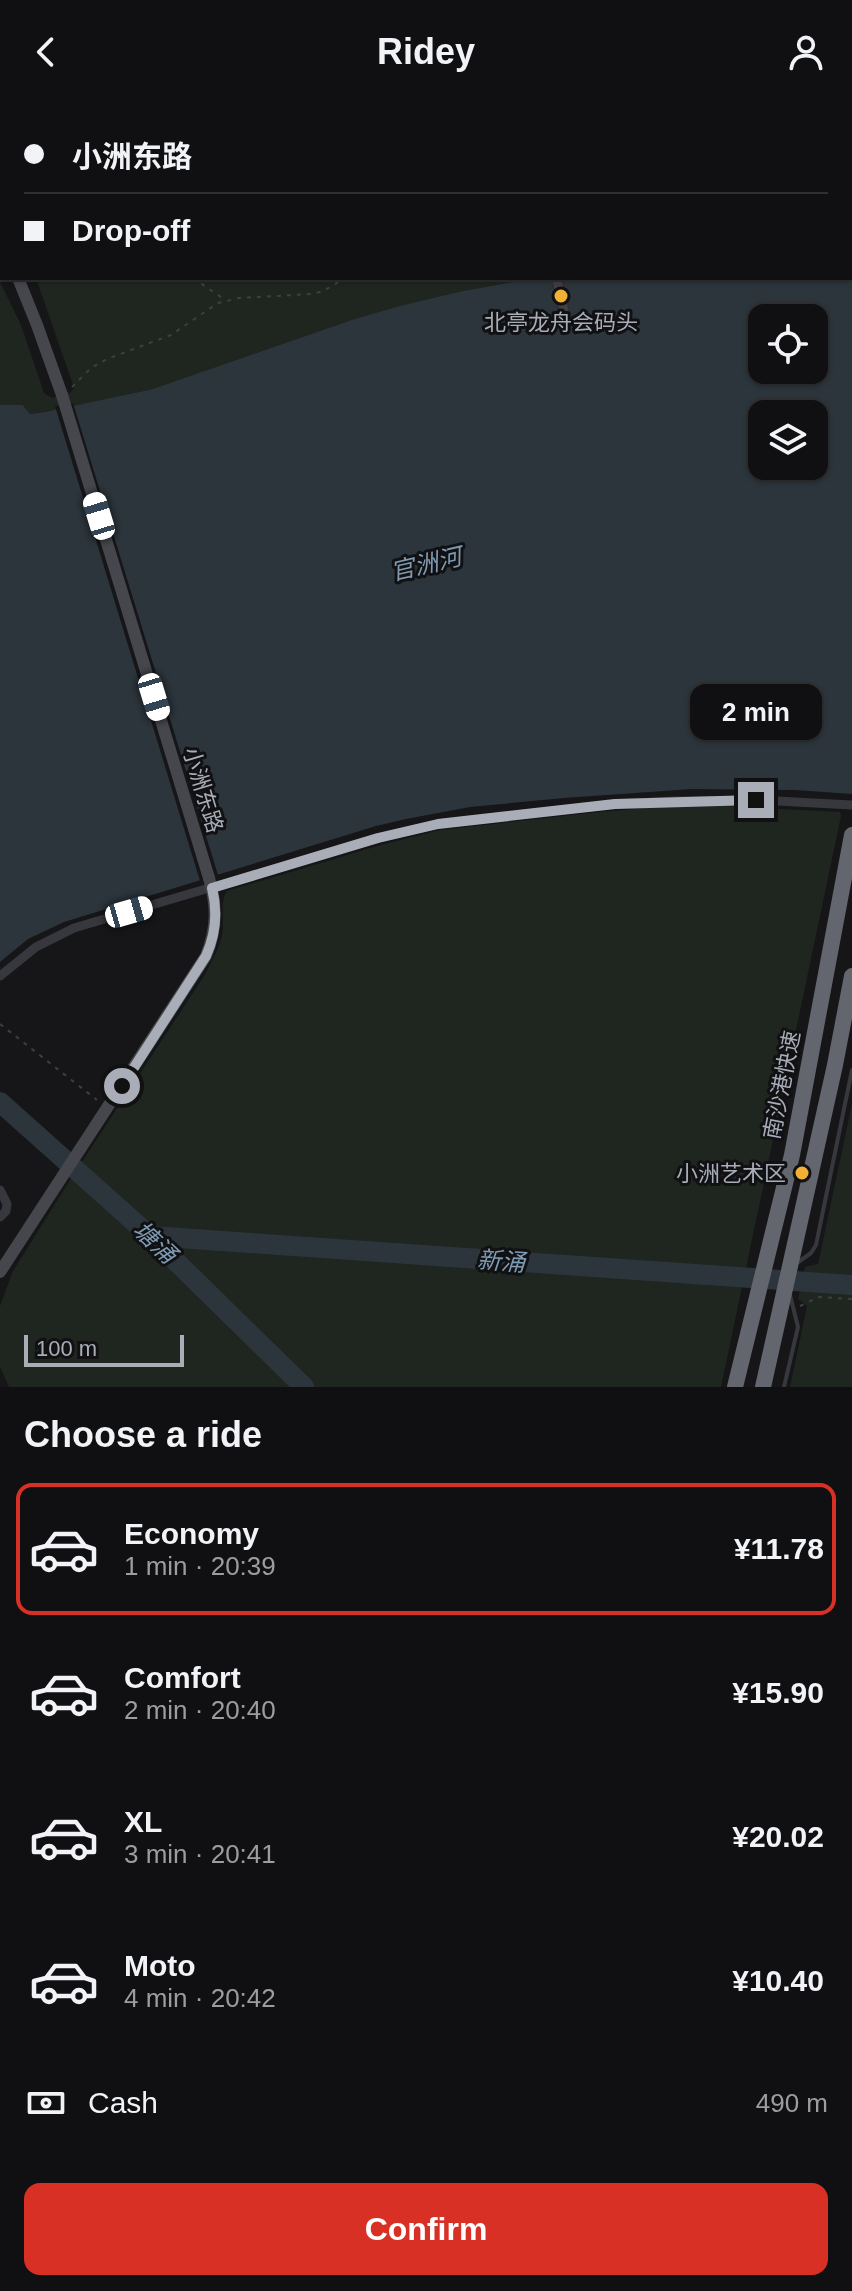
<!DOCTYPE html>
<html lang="en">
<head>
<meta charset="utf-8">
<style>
	body { margin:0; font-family:Helvetica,"Noto Sans SC",sans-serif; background:#1e1e20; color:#f1f3f6; height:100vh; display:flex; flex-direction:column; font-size:30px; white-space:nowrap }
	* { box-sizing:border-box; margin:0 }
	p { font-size:26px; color:#9c9d9f }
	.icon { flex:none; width:44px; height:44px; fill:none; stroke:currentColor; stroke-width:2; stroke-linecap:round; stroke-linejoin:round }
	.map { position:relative; height:1283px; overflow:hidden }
	.panel { display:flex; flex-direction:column; background:#101012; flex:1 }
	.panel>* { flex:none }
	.top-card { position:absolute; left:0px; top:0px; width:852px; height:176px; box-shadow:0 2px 6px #0004,0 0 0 2px #303032; display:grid; align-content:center; height:176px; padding:0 24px; background:#101012 }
	.fabs { position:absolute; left:748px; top:200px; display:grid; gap:16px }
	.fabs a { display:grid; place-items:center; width:80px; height:80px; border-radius:16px; background:#101012; box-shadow:0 2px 6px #0004,0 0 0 2px #303032; font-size:40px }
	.scale { position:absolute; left:24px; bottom:20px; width:160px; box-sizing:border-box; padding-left:8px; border:4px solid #a8adb8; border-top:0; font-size:22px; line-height:28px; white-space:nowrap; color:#a8adb8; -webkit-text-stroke:6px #111113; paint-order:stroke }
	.end { position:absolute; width:36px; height:36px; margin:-18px; border:10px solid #a8adb8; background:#111; box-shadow:0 0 0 4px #111 }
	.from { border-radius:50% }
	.bubble { position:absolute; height:56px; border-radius:16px; background:#101012; box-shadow:0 2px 6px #0004,0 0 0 2px #303032; font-size:26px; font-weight:800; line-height:56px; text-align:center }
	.car { position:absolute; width:24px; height:48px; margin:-24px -12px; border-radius:10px; box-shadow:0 0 6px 2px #0007; background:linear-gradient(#fff 24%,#345 0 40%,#fff 0 76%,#345 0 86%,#fff 0) }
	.top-card b { display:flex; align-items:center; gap:28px; height:76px; font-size:30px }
	.top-card b+b { border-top:2px solid #303032 }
	.top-card i { width:20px; height:20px; background:#f1f3f6 }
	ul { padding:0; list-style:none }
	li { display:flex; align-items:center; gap:24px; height:132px; margin:0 16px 12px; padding:0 8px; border:4px solid transparent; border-radius:16px }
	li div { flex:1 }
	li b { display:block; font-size:30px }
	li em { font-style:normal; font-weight:800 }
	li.on { border-color:#d93025 }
	li>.icon { width:72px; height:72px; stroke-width:1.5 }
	h2 { padding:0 24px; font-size:36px; line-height:96px }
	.pay { display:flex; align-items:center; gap:20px; height:88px; padding:0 24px; font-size:30px }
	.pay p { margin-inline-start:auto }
	.action { display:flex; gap:16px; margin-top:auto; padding:16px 24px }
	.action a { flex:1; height:92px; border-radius:16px; background:#d93025; color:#fff; font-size:32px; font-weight:800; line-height:92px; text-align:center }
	header { display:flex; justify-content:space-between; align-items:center; height:104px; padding:0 24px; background:#101012; font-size:36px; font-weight:800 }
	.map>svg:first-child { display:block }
	.green { fill:#1e261f }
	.water { fill:#2c353c; fill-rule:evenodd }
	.pier { fill:#161618 }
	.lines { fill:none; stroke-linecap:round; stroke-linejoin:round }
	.river { stroke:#2c353c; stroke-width:20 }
	.building { fill:#404145; stroke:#303034; stroke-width:2 }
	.path { stroke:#3d3f44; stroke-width:2; stroke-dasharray:4 6; stroke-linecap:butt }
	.lane { stroke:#37383d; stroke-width:4 }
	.street { stroke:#37383d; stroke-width:9 }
	.secondary { stroke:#45474d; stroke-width:12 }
	.primary { stroke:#53555c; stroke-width:14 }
	.highway { stroke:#63666e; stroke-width:16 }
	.secondary-bridge { stroke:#45474d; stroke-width:12 }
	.route { stroke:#a8adb8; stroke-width:10 }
	.poi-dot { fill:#f2b134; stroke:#111113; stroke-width:3 }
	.labels { text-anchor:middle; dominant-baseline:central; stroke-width:6; stroke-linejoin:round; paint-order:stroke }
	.poi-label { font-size:22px; fill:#a8adb8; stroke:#111113 }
	.street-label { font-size:22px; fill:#a8adb8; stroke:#111113 }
	.water-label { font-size:24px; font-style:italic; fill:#7f9bb3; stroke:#111113 }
</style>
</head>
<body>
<header><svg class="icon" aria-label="back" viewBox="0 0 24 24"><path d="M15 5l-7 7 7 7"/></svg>Ridey<svg class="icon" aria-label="person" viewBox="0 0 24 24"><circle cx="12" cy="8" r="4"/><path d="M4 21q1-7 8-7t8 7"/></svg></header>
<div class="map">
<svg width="852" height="1283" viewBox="0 0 852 1283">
	<rect width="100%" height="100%" fill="#161618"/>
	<g class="green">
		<polygon points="36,174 535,174 463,187 153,285 63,305 30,310 23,301 0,301 0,178 21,221 44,289 52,294 70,289 74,284"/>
		<path d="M725,702l115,6 1,4 -120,571h-712l-9,-20v-61l13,-35 57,-91 134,-204c7,-13 15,-27 18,-41 3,-14 -3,-33 5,-44l150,-45 63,-16 160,-18 58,-5z"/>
		<polygon points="852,1000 852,1283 790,1283 807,1202 798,1195 805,1163 818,1160"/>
	</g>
	<path class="water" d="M850,150h2v540l-57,-4 -103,-1 -128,9 -94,9 -64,12 -30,7 -312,96 -36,17 -28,23v-557h23l7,9 15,-2 108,-23 199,-69 48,-14 63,-15 72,-13h315zM762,214h52v52h-52zM762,310h52v52h-52z"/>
	<polygon class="pier" points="73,299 218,771 200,777 55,302"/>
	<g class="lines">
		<g class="river">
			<polyline points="0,998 150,1132 304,1283"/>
			<polyline points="150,1132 852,1181"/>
		</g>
	</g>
	<polygon class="building" points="551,174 562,174 570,209 560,212"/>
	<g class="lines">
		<g class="path">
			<polyline points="11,2 14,0"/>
			<polyline points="82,2 83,0"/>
			<polyline points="658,2 671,0"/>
			<polyline points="0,11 2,10"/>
			<polyline points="0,43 2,44"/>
			<polyline points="850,44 852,44"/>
			<polyline points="0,119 2,119"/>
			<polyline points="0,164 2,167"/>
			<polyline points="193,174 224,195"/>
			<polyline points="72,283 91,264 107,255 171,231 218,199 239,194 312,190 323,187 346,174"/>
			<polyline points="0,920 97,996"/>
			<polyline points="800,1202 819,1193 852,1195"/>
		</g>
		<g class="lane">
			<polyline points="114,2 114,0"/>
			<polyline points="797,1159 811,1149 816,1141 852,966"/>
			<polyline points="784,1283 798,1223 790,1191"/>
		</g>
		<g class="street">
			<polyline points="500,0 501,2"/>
			<polyline points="0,872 36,843 74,824 378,734 438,720 615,700 676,697 756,696 852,701"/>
			<polyline points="0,1086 7,1100 6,1107 0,1113"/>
		</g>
		<g class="secondary">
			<polyline points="0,141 2,145"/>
			<polyline points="18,174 37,221 62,291"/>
			<path d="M0,1168l206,-316c11,-27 11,-51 3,-78"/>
		</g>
		<g class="primary">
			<polyline points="762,2 774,0"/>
			<polyline points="850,16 852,16"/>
			<polyline points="0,61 2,61"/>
			<polyline points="0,90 2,90"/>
		</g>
		<g class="highway">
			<polyline points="735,1283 792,1051 852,731"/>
			<polyline points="763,1283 835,961 852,872"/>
		</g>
		<polyline class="secondary-bridge" points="62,291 209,774"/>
	</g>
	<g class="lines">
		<path class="route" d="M122,982l84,-130c10,-22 12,-44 6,-68l166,-50 60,-14 177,-20 141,-4"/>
	</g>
	<g class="poi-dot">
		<circle cx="561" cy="192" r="8"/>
		<circle cx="802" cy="1069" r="8"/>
	</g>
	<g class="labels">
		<g class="poi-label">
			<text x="561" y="218">北亭龙舟会码头</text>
			<text x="786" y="1069" text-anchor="end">小洲艺术区</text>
		</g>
		<g class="street-label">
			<text transform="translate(203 686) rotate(73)">小洲东路</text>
			<text transform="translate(782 981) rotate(-79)">南沙港快速</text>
		</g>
		<g class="water-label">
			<text transform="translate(426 460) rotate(-13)">官洲河</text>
			<text transform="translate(155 1138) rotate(43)">塘涌</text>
			<text transform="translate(501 1157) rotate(4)">新涌</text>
		</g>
	</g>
</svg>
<div class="fabs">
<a><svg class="icon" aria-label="locate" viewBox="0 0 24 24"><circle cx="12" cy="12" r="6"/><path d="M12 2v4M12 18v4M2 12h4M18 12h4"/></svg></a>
<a><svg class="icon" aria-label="layers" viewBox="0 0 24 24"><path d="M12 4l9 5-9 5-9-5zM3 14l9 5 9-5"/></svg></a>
</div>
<div class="scale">100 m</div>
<i class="end from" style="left:122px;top:982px"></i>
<i class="end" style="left:756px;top:696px"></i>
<div class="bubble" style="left:690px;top:580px;width:132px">2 min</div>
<i class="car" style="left:99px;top:412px;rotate:343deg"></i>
<i class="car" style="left:154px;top:593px;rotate:163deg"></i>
<i class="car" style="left:129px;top:808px;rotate:74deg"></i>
<div class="top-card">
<b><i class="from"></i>小洲东路</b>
<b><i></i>Drop-off</b>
</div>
</div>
<section class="panel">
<h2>Choose a ride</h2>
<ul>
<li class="on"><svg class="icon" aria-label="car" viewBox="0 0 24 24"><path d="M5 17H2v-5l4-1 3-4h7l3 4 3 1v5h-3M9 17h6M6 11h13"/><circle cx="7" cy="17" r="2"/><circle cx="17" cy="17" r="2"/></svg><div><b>Economy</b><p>1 min · 20:39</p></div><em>¥11.78</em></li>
<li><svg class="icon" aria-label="car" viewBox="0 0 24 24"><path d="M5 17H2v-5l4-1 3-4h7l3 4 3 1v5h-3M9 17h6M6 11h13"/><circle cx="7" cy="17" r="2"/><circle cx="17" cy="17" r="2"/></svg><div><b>Comfort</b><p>2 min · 20:40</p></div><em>¥15.90</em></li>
<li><svg class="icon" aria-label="car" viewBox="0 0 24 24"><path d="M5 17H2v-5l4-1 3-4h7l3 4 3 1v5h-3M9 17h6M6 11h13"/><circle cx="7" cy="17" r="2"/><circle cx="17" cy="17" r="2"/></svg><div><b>XL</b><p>3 min · 20:41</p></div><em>¥20.02</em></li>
<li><svg class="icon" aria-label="car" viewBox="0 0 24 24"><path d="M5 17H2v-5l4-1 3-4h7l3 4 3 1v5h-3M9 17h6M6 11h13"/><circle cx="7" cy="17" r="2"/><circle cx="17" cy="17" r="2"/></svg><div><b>Moto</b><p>4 min · 20:42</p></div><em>¥10.40</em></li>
</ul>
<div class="pay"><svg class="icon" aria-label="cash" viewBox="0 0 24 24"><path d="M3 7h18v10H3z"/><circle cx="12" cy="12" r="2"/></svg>Cash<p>490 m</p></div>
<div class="action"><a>Confirm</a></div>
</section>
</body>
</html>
